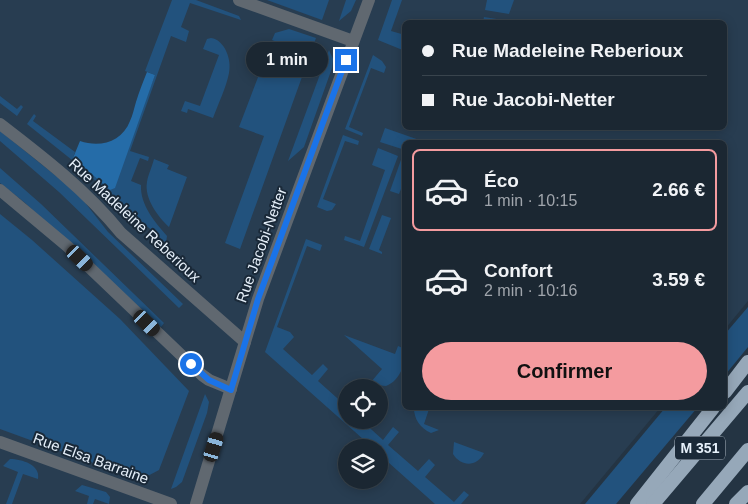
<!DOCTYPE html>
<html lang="fr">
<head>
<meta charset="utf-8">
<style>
	body { margin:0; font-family:Arial,sans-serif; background:#28333e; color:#f1f3f6; height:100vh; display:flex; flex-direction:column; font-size:19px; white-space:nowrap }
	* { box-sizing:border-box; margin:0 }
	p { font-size:16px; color:#a0a5ac }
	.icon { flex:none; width:28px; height:28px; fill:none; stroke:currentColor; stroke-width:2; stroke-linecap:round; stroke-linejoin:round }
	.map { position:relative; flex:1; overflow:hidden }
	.details { position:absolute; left:402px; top:140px; width:325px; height:270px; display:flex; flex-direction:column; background:#1b2732; border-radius:8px; box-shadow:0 2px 12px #0003,0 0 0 1px #39444d }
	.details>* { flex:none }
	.guide { position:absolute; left:402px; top:20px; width:325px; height:110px; border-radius:8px; box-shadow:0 2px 12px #0003,0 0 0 1px #39444d; display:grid; align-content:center; height:110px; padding:0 20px; background:#1b2732 }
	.buttons { position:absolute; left:338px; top:379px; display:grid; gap:10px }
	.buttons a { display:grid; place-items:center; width:50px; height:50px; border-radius:50%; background:#1b2732; box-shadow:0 2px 12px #0003,0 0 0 1px #39444d; font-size:25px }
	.end { position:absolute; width:22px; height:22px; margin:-11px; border:6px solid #1a73e8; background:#fff; box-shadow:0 0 0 2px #fff }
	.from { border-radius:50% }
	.bubble { position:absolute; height:35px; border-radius:18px; background:#1b2732; box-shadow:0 2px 12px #0003,0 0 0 1px #39444d; font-size:16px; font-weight:700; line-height:35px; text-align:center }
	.car { position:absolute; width:15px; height:30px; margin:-15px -8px; border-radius:6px; box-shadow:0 0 4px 1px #0007; background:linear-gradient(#222 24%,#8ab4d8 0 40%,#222 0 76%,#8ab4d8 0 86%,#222 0) }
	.guide b { display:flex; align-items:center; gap:18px; height:48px; font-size:19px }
	.guide b+b { border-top:1px solid #39444d }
	.guide i { width:12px; height:12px; background:#f1f3f6 }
	ul { padding:9px 0 0; list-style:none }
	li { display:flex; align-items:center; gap:15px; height:82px; margin:0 10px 8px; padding:0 10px; border:2px solid transparent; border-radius:8px }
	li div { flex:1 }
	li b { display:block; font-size:19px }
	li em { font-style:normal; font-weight:700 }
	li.active { border-color:#f49b9f }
	li>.icon { width:45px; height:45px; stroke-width:1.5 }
	.button { display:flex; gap:10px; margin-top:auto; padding:10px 20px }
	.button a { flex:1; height:58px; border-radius:30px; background:#f49b9f; color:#111; font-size:20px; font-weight:700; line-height:58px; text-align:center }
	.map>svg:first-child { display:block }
	.built { fill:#283d51; fill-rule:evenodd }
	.green { fill:#22527d }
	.water { fill:#256ca8 }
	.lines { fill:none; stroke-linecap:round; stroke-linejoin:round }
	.minor { stroke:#606870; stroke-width:12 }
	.trunk { stroke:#96a8b9; stroke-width:14 }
	.route { stroke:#1a73e8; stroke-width:6 }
	.labels { text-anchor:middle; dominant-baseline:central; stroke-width:4; stroke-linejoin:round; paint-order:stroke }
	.shield { fill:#1a2938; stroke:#a9b4c0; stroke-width:1 }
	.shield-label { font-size:14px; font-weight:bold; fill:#e6f0fa }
	.street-label { font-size:15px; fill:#e6f0fa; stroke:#1a2938 }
</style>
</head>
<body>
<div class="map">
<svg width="748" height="504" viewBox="0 0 748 504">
	<rect width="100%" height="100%" fill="#243443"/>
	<path class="built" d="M0,0h748v301l-23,28v-187h-320v266h255l-80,96h-580zM405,22h320v106h-320zM346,388h33v32h-33zM346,448h33v32h-33z"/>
	<g class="green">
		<path d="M172,0h24l43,16 2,4 -51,-17 -9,24 8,4 -3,11 -15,-6 -41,115 19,6 -1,4 -8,-3 -9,23 10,4c-1,20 14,37 26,51l-1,7 -94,-83 -45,-36 7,-10 2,2 -3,5 42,31 -2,6 37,32 45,-115 -10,-4z"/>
		<polygon points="267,0 329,0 322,20"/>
		<polygon points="346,0 356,0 351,11 339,21"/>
		<polygon points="392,0 402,0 391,31 405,35 405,51 378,40"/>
		<polygon points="487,0 514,0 509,14 485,10"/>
		<polygon points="484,17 509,21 508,22 483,22"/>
		<polygon points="289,29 316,38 240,249 225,243 264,136 239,127 263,64 282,70 290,47 272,40 275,33"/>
		<path d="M211,38c14,2 21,22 18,35 -3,15 -11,31 -16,45l-25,-9 -1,4 -6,-2 4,-10 15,5 19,-51 -16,-6 4,-10z"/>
		<polygon points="329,50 333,59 332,68 304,147 288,161"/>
		<polygon points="373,55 382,61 386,67 384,73 371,68 349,127 363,133 362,136 345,129"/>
		<polygon points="0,96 17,109 21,105 23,107 17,116 0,103"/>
		<polygon points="385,128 425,142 405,142 405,150 380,142"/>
		<polygon points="0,131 66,184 83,200 108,232 183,304 179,308 59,192 0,141"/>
		<polygon points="343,135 359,141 358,145 345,141 323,199 336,204 332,210 327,211 317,207"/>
		<polygon points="378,148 398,156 364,247 344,240 345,236 360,241 385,170 372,165"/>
		<polygon points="402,157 405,158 405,179 399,194 390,191"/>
		<path d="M154,159l15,6 -2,4 20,8 -18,50c-11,-10 -25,-29 -22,-45 1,-7 5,-15 7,-23z"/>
		<polygon points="0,168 41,204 164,323 161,327 24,202 0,183"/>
		<polygon points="0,214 32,240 120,319 189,391 159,470 140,480 0,429"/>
		<polygon points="382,215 391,218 379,250 382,252 382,254 369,249"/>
		<polygon points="306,239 322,245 320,251 307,246 277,327 290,332 294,337 283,349 312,375 323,364 328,369 318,381 346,406 346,420 361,420 383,440 393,427 399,432 388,445 418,471 429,459 435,465 425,477 454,502 464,491 469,495 461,504 435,504 379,454 379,448 372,447 265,352"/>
		<polygon points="748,307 748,347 725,375 725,334"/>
		<path d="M344,335l51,19 3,-8 7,3c0,15 -4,31 -19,37l-10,-1 -5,-3 11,-13z"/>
		<polygon points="205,394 209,402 207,413 182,482 176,487 171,489"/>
		<path d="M414,408l15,1 -5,15 15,6 -8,3c-11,-5 -17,-14 -17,-25z"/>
		<polygon points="665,408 697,408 616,504 585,504"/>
		<path d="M454,442l30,11c-7,14 -23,14 -31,1z"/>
		<path d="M10,459c12,0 31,6 28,20l-15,-5 -11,30h-6l12,-32 -15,-6z"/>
		<polygon points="82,485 106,492 110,497 109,504 95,499 93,504 87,504 89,496 75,491"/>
	</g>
	<path class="water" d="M147,72l8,3 -40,113 -5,2 -37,-32 7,-17c20,7 42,1 50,-20 3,-6 4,-13 6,-19 3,-10 7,-20 11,-30z"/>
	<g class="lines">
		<g class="minor">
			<polyline points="239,0 353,41"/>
			<path d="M0,124c43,33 87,67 121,109l124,109"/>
			<polyline points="0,190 67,246 202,375 209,380 231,389"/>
			<polyline points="0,442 171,504"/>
			<polyline points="196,504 258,299 369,0"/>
		</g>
		<g class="trunk">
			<polyline points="725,392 748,362"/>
			<polyline points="637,504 713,408"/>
			<polyline points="653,504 748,392"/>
			<polyline points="703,504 748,450"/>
			<polyline points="736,504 748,492"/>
		</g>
	</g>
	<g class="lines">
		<polyline class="route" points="191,364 209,380 231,390 258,299 346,60"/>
	</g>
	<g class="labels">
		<rect class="shield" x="675" y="436.5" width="50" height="23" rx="4"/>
		<g class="shield-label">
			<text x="700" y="448">M 351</text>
		</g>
		<g class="street-label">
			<text transform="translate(135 220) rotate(43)">Rue Madeleine Reberioux</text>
			<text transform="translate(261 245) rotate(-70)">Rue Jacobi-Netter</text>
			<text transform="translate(91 458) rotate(20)">Rue Elsa Barraine</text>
		</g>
	</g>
</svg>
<div class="buttons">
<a><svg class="icon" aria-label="locate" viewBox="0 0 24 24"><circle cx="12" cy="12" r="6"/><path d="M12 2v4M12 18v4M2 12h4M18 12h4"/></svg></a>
<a><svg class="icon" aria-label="layers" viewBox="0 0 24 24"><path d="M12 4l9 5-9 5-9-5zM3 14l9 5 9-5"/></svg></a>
</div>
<i class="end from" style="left:191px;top:364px"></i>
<i class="end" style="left:346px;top:60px"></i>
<div class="bubble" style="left:246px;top:42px;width:82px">1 min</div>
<i class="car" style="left:80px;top:258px;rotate:134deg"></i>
<i class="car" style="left:147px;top:323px;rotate:134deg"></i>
<i class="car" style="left:214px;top:447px;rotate:17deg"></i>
<div class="guide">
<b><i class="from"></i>Rue Madeleine Reberioux</b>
<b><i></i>Rue Jacobi-Netter</b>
</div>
<section class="details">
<ul>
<li class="active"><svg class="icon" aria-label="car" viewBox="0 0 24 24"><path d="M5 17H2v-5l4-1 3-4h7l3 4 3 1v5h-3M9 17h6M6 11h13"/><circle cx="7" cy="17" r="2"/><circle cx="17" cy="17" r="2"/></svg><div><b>Éco</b><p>1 min · 10:15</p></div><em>2.66 €</em></li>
<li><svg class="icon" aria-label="car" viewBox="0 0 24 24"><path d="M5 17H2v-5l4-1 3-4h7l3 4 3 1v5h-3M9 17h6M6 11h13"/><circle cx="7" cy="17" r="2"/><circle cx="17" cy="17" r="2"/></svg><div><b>Confort</b><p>2 min · 10:16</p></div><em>3.59 €</em></li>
</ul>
<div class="button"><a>Confirmer</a></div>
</section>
</div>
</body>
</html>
